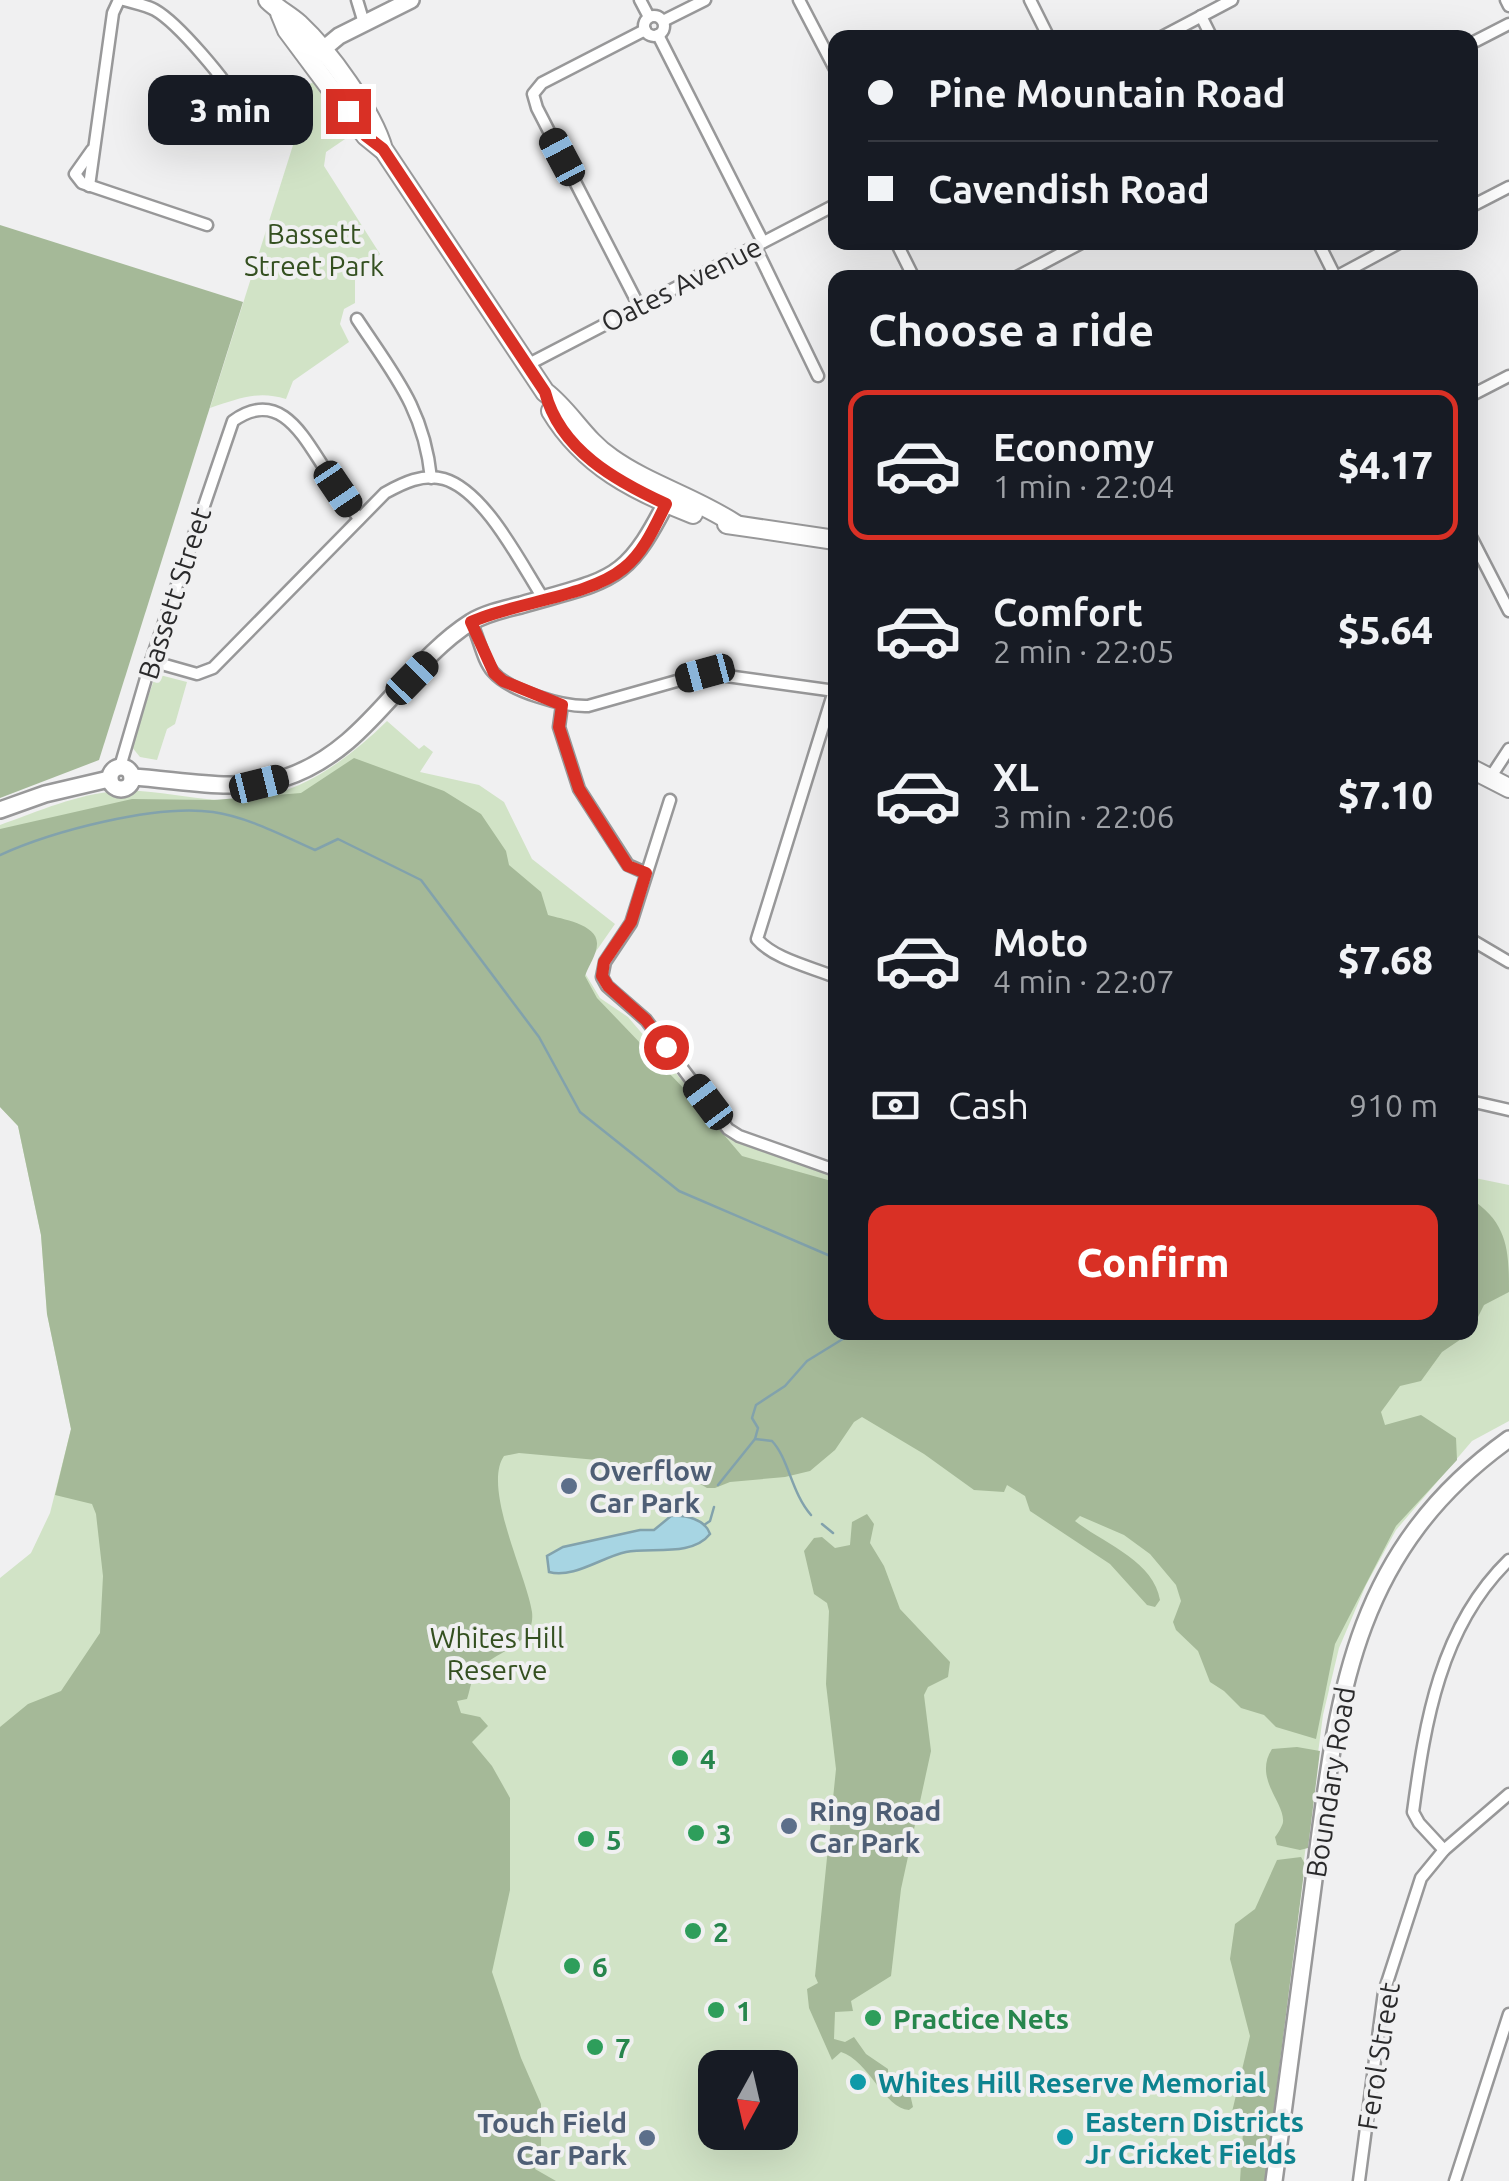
<!DOCTYPE html>
<html lang="en">
<head>
<meta charset="utf-8">
<style>
	body { margin:0; font-family:Ubuntu,sans-serif; background:#242831; color:#f1f3f6; height:100vh; display:flex; flex-direction:column; font-size:38px; white-space:nowrap }
	* { box-sizing:border-box; margin:0 }
	p { font-size:32px; color:#9ea1a6 }
	.icon { flex:none; width:55px; height:55px; fill:none; stroke:currentColor; stroke-width:2; stroke-linecap:round; stroke-linejoin:round }
	.map { position:relative; flex:1; overflow:hidden }
	.drawer { position:absolute; left:828px; top:270px; width:650px; height:1070px; display:flex; flex-direction:column; background:#171b24; border-radius:20px; box-shadow:0 10px 40px #0002 }
	.drawer>* { flex:none }
	.hud { position:absolute; left:828px; top:30px; width:650px; height:220px; border-radius:20px; box-shadow:0 10px 40px #0002; display:grid; align-content:center; height:220px; padding:0 40px; background:#171b24 }
	.needle { width:65px; rotate:188deg }
	.buttons { position:absolute; left:698px; top:2050px; display:grid; gap:20px }
	.buttons a { display:grid; place-items:center; width:100px; height:100px; border-radius:20px; background:#171b24; box-shadow:0 10px 40px #0002; font-size:50px }
	.end { position:absolute; width:45px; height:45px; margin:-22px; border:12px solid #d93025; background:#fff; box-shadow:0 0 0 5px #fff }
	.from { border-radius:50% }
	.bubble { position:absolute; height:70px; border-radius:20px; background:#171b24; box-shadow:0 10px 40px #0002; font-size:32px; font-weight:800; line-height:70px; text-align:center }
	.car { position:absolute; width:30px; height:60px; margin:-30px -15px; border-radius:12px; box-shadow:0 0 8px 2px #0007; background:linear-gradient(#222 24%,#8ab4d8 0 40%,#222 0 76%,#8ab4d8 0 86%,#222 0) }
	.hud b { display:flex; align-items:center; gap:35px; height:95px; font-size:38px }
	.hud b+b { border-top:2px solid #363941 }
	.hud i { width:25px; height:25px; background:#f1f3f6 }
	ul { padding:0; list-style:none }
	li { display:flex; align-items:center; gap:30px; height:150px; margin:0 20px 15px; padding:0 20px; border:5px solid transparent; border-radius:20px }
	li div { flex:1 }
	li b { display:block; font-size:38px }
	li em { font-style:normal; font-weight:800 }
	li.active { border-color:#d93025 }
	li>.icon { width:90px; height:90px; stroke-width:1.5 }
	h2 { padding:0 40px; font-size:45px; line-height:120px }
	.pay { display:flex; align-items:center; gap:25px; height:110px; padding:0 40px; font-size:38px }
	.pay p { margin-inline-start:auto }
	.primary-button { display:flex; gap:20px; margin-top:auto; padding:20px 40px }
	.primary-button a { flex:1; height:115px; border-radius:20px; background:#d93025; color:#fff; font-size:40px; font-weight:800; line-height:115px; text-align:center }
	.map>svg:first-child { display:block }
	.green { fill:#d1e3c6; fill-rule:evenodd }
	.forest { fill:#a5b998 }
	.water { fill:#a7d5e3; stroke:#82a2ac; stroke-width:2.5 }
	.lines { fill:none; stroke-linecap:round; stroke-linejoin:round }
	.stream { stroke:#82a2ac; stroke-width:2.5 }
	.street-casing { stroke:#989899; stroke-width:15 }
	.secondary-casing { stroke:#989899; stroke-width:20 }
	.primary-casing { stroke:#989899; stroke-width:22 }
	.street { stroke:#fff; stroke-width:10 }
	.secondary { stroke:#fff; stroke-width:15 }
	.primary { stroke:#fff; stroke-width:18 }
	.route { stroke:#d93025; stroke-width:12 }
	.service-dot { fill:#5c6f8a; stroke:#f0f0f1; stroke-width:4 }
	.leisure-dot { fill:#2e9e5b; stroke:#f0f0f1; stroke-width:4 }
	.culture-dot { fill:#0f9aa8; stroke:#f0f0f1; stroke-width:4 }
	.labels { text-anchor:middle; dominant-baseline:central; stroke-width:8; stroke-linejoin:round; paint-order:stroke }
	.park-label { font-size:28px; fill:#345020; stroke:#f0f0f1 }
	.street-label { font-size:28px; fill:#2a2a2b; stroke:#f0f0f1 }
	.service-label { font-size:28px; font-weight:bold; fill:#4e5e75; stroke:#f0f0f1; text-anchor:start }
	.leisure-label { font-size:28px; font-weight:bold; fill:#27864d; stroke:#f0f0f1; text-anchor:start }
	.culture-label { font-size:28px; font-weight:bold; fill:#0d838f; stroke:#f0f0f1; text-anchor:start }
</style>
</head>
<body>
<div class="map">
<svg width="1509" height="2181" viewBox="0 0 1509 2181">
	<rect width="100%" height="100%" fill="#f0f0f1"/>
	<g class="green">
		<path d="M314,82l37,53 -25,17 -2,14 56,88 -25,26v23l-11,6 -4,15 9,18 -56,39 -7,18c-29,-9 -48,0 -76,9l96,-304 -54,5z"/>
		<polygon points="156,674 187,682 175,724 167,729 157,760 140,757 131,746"/>
		<path d="M387,721l32,28 5,-4 9,7 -13,20 59,13 25,17 28,57 83,65 -32,46 17,28 28,19 104,122 103,37v156h635v-155l39,8v236l-37,20 -76,89 -30,55 -27,63 -16,67 -61,466h-1262v-603l31,-25 19,-40 21,-84 -24,-115 -6,-79 -23,-109 -18,-19v-282c39,-14 77,-31 118,-34 35,-2 66,7 100,9 69,4 122,-33 169,-79zM715,2068h65v64h-65z"/>
	</g>
	<g class="forest">
		<polygon points="0,225 243,302 99,760 0,798"/>
		<path d="M354,758l90,33 37,23 25,37 3,14 32,27 7,23c13,4 50,9 49,29 0,10 -9,23 -12,32l12,22 94,98 51,60 93,26v150h635v-134c38,25 39,52 39,94l-25,13 -14,28 -28,19 -21,29 -21,5 -19,26 4,13 36,-10 35,23 1,22 -61,66 -61,118 -19,95 -40,-12 -12,-12 -23,-7 -17,-17 -14,-9 -12,-31 -22,-21 -3,-8 8,-21 -5,-16 -26,-31 -26,-19 -44,-19 -5,5c28,22 79,40 85,79l-5,7 -8,-2 -37,-41 -80,-53 -5,-15 -18,-11 -3,7 -30,-2 -50,-36 -62,-37 -8,5 -19,28 -25,21 -25,6 -55,5 -15,6h-8l-20,-12h-31l-14,-8 -31,-1 -14,-7 -78,-7 -15,3c-22,32 23,120 28,156 4,34 -37,38 -55,59 -6,7 -7,20 -10,28l-10,2 4,12 19,4 8,9 -16,16 20,24 18,32v92l-18,82 29,86 20,46v42l-6,23 21,12h-556v-454l28,-23 33,-13 39,-58 3,-57 -7,-62 -4,-10 -37,-9 16,-66 -24,-115 -6,-79 -23,-109 -18,-19v-278l132,-30 82,1 87,-7z"/>
		<path d="M867,1514l7,10 -4,19 14,23 16,43 50,53 -2,15 -20,10 -4,8 7,56 -30,138 -10,87 -40,25 2,10 -18,1 -1,27 11,3 9,-5 12,17 22,15c0,18 4,22 22,25l3,13 -4,3c-24,-1 -41,-50 -68,-58l-9,8 -23,-52 -2,-19 11,-6 -3,-7 21,-207 -10,-85 3,-73 -2,-8 -13,-9 -10,-43 10,-13 8,-1 13,11 15,-3 2,-23z"/>
		<path d="M1297,1747l23,4 -12,97 -8,2 -23,-5 -2,-8c2,-2 8,-12 8,-15 2,-19 -30,-44 -11,-73z"/>
		<polygon points="1301,1857 1305,1864 1265,2181 1240,2181 1243,2132 1232,2112 1250,2036 1230,1959 1235,1924 1255,1909 1277,1860"/>
	</g>
	<path class="water" d="M671,1516c15,-1 34,3 39,18 -18,23 -59,13 -84,18 -24,5 -53,27 -77,20l-2,-16 16,-9 77,-17h14z"/>
	<g class="lines">
		<g class="stream">
			<path d="M0,855c53,-24 155,-51 213,-43 35,5 70,24 102,38l23,-11 83,41 118,157 41,75 99,79 156,67"/>
			<path d="M755,1439l17,2c17,18 19,51 39,74"/>
			<polyline points="718,1485 755,1439 758,1428 752,1418 756,1405 785,1386 807,1361 846,1337 848,1332"/>
			<polyline points="822,1524 833,1533"/>
			<polyline points="704,1525 710,1521 714,1507"/>
		</g>
		<g class="street-casing">
			<g id="street">
				<path d="M124,0c10,3 22,5 31,10 23,13 73,72 85,96"/>
				<polyline points="357,0 364,23"/>
				<polyline points="640,0 649,17"/>
				<polyline points="799,0 835,69"/>
				<polyline points="1030,0 1049,38"/>
				<polyline points="1506,0 1509,6"/>
				<circle cx="654" cy="26" r="10"/>
				<polyline points="1201,16 1212,38"/>
				<polyline points="663,21 705,0"/>
				<polyline points="658,35 763,242"/>
				<polyline points="1160,38 1232,0"/>
				<polyline points="1470,44 1509,24"/>
				<polyline points="92,150 75,174 82,183 207,225"/>
				<polyline points="89,186 113,13 119,0"/>
				<polyline points="1470,207 1509,187"/>
				<polyline points="896,242 914,278"/>
				<polyline points="1318,242 1336,278"/>
				<polyline points="755,246 818,376"/>
				<polyline points="1015,278 1083,242"/>
				<polyline points="1334,278 1401,242"/>
				<polyline points="639,306 537,108 533,94 542,83 645,30"/>
				<path d="M357,319c37,56 67,90 74,159"/>
				<polyline points="527,365 835,205"/>
				<polyline points="1470,396 1509,376"/>
				<polyline points="1470,535 1509,611"/>
				<path d="M471,622c8,15 11,38 22,50 16,19 71,35 95,34l117,-33 130,18"/>
				<path d="M151,661l46,13 16,-6 172,-175c18,-10 38,-20 59,-14 41,12 77,85 99,119"/>
				<path d="M834,691l-77,248c17,20 54,28 78,38"/>
				<polyline points="562,705 559,727 579,789 628,865 646,873"/>
				<path d="M120,767l31,-106 82,-240c45,-32 68,11 90,45 12,17 24,35 36,53"/>
				<polyline points="1490,778 1509,749"/>
				<polyline points="670,800 631,923 605,962 602,977 607,986 646,1020 728,1129 739,1136 835,1170"/>
				<polyline points="1470,939 1509,962"/>
				<polyline points="1470,1101 1509,1110"/>
				<path d="M1444,1850l-25,-27 -6,-11c12,-90 27,-185 96,-252"/>
				<polyline points="1359,2181 1384,1992 1421,1878 1444,1850 1509,1794"/>
				<polyline points="1455,2181 1509,2014"/>
			</g>
		</g>
		<g class="secondary-casing">
			<g id="secondary">
				<polyline points="315,56 339,36 411,0"/>
				<circle cx="121" cy="778" r="11"/>
				<path d="M132,777c51,3 102,16 152,1 84,-27 119,-113 187,-156 15,-9 34,-13 50,-17 93,-27 105,-21 150,-112"/>
				<polyline points="0,810 45,794 109,779"/>
				<path d="M1274,2181c13,-98 26,-196 39,-294 24,-182 34,-332 196,-448"/>
			</g>
		</g>
		<g class="primary-casing">
			<g id="primary">
				<path d="M268,0c10,10 21,15 31,24 30,28 73,87 84,125l162,243c25,19 39,48 66,66 38,27 85,40 124,66"/>
				<polyline points="280,13 287,30 366,136 382,149"/>
				<path d="M551,411c33,55 84,80 142,103"/>
				<polyline points="727,524 835,540"/>
				<polyline points="1470,768 1509,788"/>
			</g>
		</g>
		<use href="#street" class="street"/>
		<use href="#secondary" class="secondary"/>
		<use href="#primary" class="primary"/>
	</g>
	<g class="lines">
		<path class="route" d="M348,111l18,25 17,13 162,243c15,58 71,89 121,112 -11,22 -22,48 -42,64 -35,29 -109,34 -153,54l23,51 9,8 59,24 -3,22 20,62 49,77 18,7 -15,49 -27,40 -2,14 6,10 38,34 20,27"/>
	</g>
	<g class="service-dot">
		<circle cx="569" cy="1486" r="10"/>
		<circle cx="789" cy="1826" r="10"/>
		<circle cx="647" cy="2138" r="10"/>
	</g>
	<g class="leisure-dot">
		<circle cx="680" cy="1758" r="10"/>
		<circle cx="696" cy="1833" r="10"/>
		<circle cx="586" cy="1839" r="10"/>
		<circle cx="693" cy="1931" r="10"/>
		<circle cx="572" cy="1966" r="10"/>
		<circle cx="716" cy="2010" r="10"/>
		<circle cx="873" cy="2018" r="10"/>
		<circle cx="595" cy="2047" r="10"/>
	</g>
	<g class="culture-dot">
		<circle cx="858" cy="2082" r="10"/>
		<circle cx="1065" cy="2137" r="10"/>
	</g>
	<g class="labels">
		<g class="park-label">
			<text x="314" y="233">Bassett<tspan x="314" dy="32">Street Park</tspan></text>
			<text x="497" y="1637">Whites Hill<tspan x="497" dy="32">Reserve</tspan></text>
		</g>
		<g class="street-label">
			<text transform="translate(681 284) rotate(-27)">Oates Avenue</text>
			<text transform="translate(174 593) rotate(-72)">Bassett Street</text>
			<text transform="translate(1330 1782) rotate(-81)">Boundary Road</text>
			<text transform="translate(1378 2056) rotate(-81)">Ferol Street</text>
		</g>
		<g class="service-label">
			<text x="589" y="1470">Overflow<tspan x="589" dy="32">Car Park</tspan></text>
			<text x="809" y="1810">Ring Road<tspan x="809" dy="32">Car Park</tspan></text>
			<text x="627" y="2122" text-anchor="end">Touch Field<tspan x="627" dy="32">Car Park</tspan></text>
		</g>
		<g class="leisure-label">
			<text x="700" y="1758">4</text>
			<text x="716" y="1833">3</text>
			<text x="606" y="1839">5</text>
			<text x="713" y="1931">2</text>
			<text x="592" y="1966">6</text>
			<text x="736" y="2010">1</text>
			<text x="893" y="2018">Practice Nets</text>
			<text x="615" y="2047">7</text>
		</g>
		<g class="culture-label">
			<text x="878" y="2082">Whites Hill Reserve Memorial</text>
			<text x="1085" y="2121">Eastern Districts<tspan x="1085" dy="32">Jr Cricket Fields</tspan></text>
		</g>
	</g>
</svg>
<div class="buttons">
<a><svg class="needle" viewBox="-14 -14 28 28"><path d="M0-13l5 13h-10z" fill="#e53935"/><path d="M0 13l5-13h-10z" fill="#9ea1a6"/></svg></a>
</div>
<i class="end from" style="left:666px;top:1047px"></i>
<i class="end" style="left:348px;top:111px"></i>
<div class="bubble" style="left:148px;top:75px;width:165px">3 min</div>
<i class="car" style="left:562px;top:157px;rotate:332deg"></i>
<i class="car" style="left:338px;top:489px;rotate:146deg"></i>
<i class="car" style="left:705px;top:673px;rotate:255deg"></i>
<i class="car" style="left:412px;top:678px;rotate:44deg"></i>
<i class="car" style="left:259px;top:784px;rotate:76deg"></i>
<i class="car" style="left:708px;top:1102px;rotate:323deg"></i>
<div class="hud">
<b><i class="from"></i>Pine Mountain Road</b>
<b><i></i>Cavendish Road</b>
</div>
<section class="drawer">
<h2>Choose a ride</h2>
<ul>
<li class="active"><svg class="icon" aria-label="car" viewBox="0 0 24 24"><path d="M5 17H2v-5l4-1 3-4h7l3 4 3 1v5h-3M9 17h6M6 11h13"/><circle cx="7" cy="17" r="2"/><circle cx="17" cy="17" r="2"/></svg><div><b>Economy</b><p>1 min · 22:04</p></div><em>$4.17</em></li>
<li><svg class="icon" aria-label="car" viewBox="0 0 24 24"><path d="M5 17H2v-5l4-1 3-4h7l3 4 3 1v5h-3M9 17h6M6 11h13"/><circle cx="7" cy="17" r="2"/><circle cx="17" cy="17" r="2"/></svg><div><b>Comfort</b><p>2 min · 22:05</p></div><em>$5.64</em></li>
<li><svg class="icon" aria-label="car" viewBox="0 0 24 24"><path d="M5 17H2v-5l4-1 3-4h7l3 4 3 1v5h-3M9 17h6M6 11h13"/><circle cx="7" cy="17" r="2"/><circle cx="17" cy="17" r="2"/></svg><div><b>XL</b><p>3 min · 22:06</p></div><em>$7.10</em></li>
<li><svg class="icon" aria-label="car" viewBox="0 0 24 24"><path d="M5 17H2v-5l4-1 3-4h7l3 4 3 1v5h-3M9 17h6M6 11h13"/><circle cx="7" cy="17" r="2"/><circle cx="17" cy="17" r="2"/></svg><div><b>Moto</b><p>4 min · 22:07</p></div><em>$7.68</em></li>
</ul>
<div class="pay"><svg class="icon" aria-label="cash" viewBox="0 0 24 24"><path d="M3 7h18v10H3z"/><circle cx="12" cy="12" r="2"/></svg>Cash<p>910 m</p></div>
<div class="primary-button"><a>Confirm</a></div>
</section>
</div>
</body>
</html>
